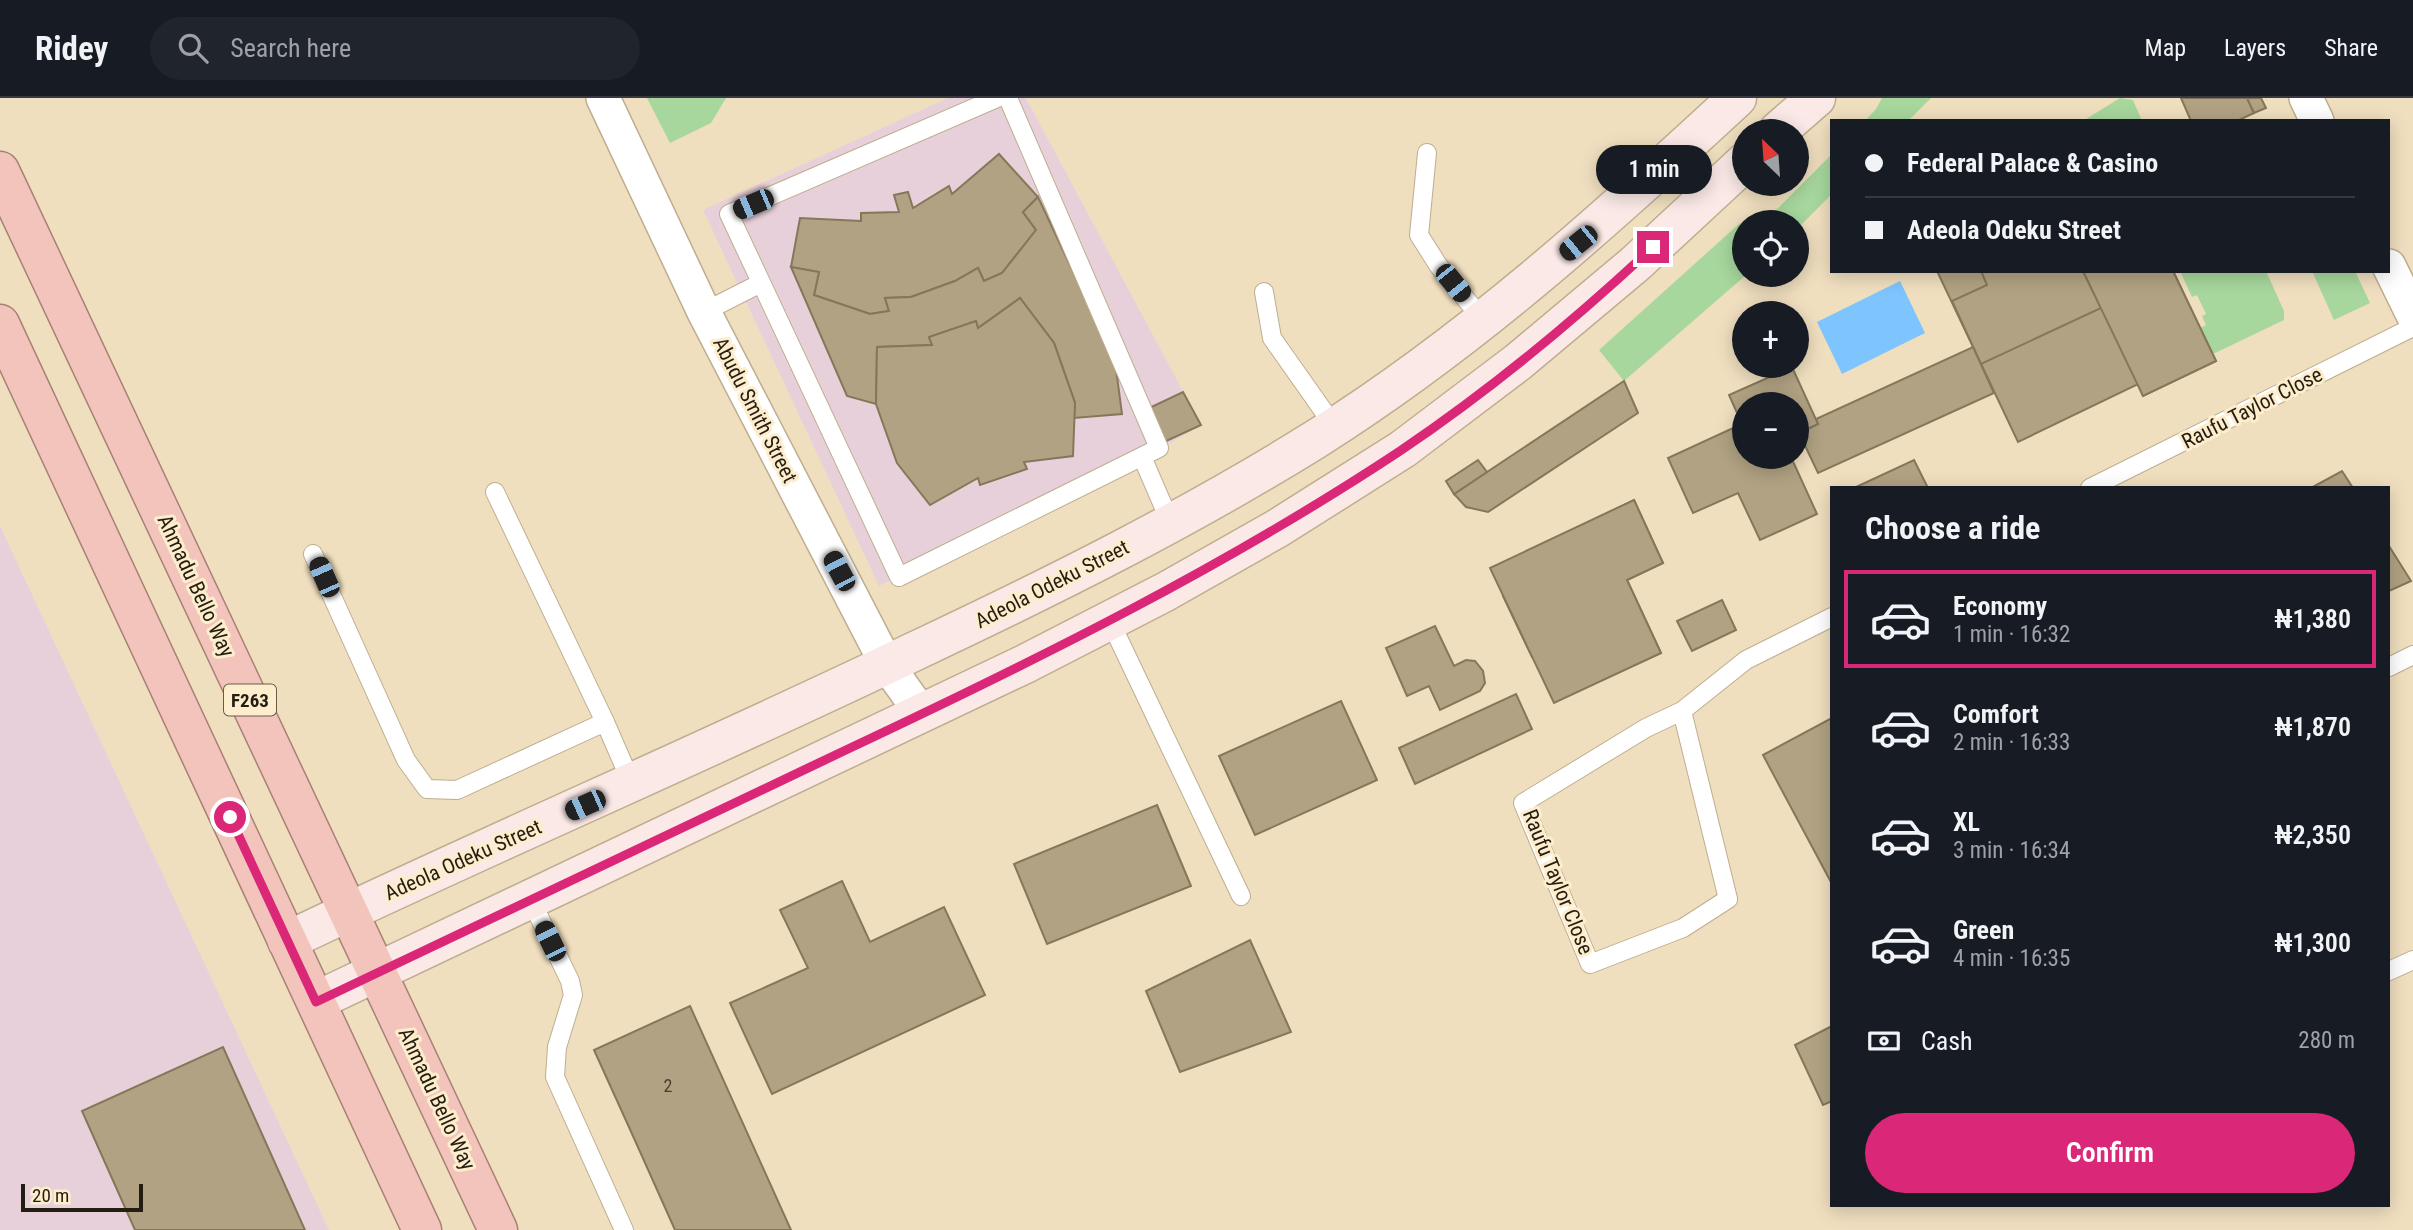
<!DOCTYPE html>
<html lang="en">
<head>
<meta charset="utf-8">
<style>
	body { margin:0; font-family:"Roboto Condensed",sans-serif; background:#20242c; color:#f1f3f6; height:100vh; display:flex; flex-direction:column; font-size:26px; white-space:nowrap }
	* { box-sizing:border-box; margin:0 }
	p { font-size:23px; color:#9ea1a6 }
	.icon { flex:none; width:38px; height:38px; fill:none; stroke:currentColor; stroke-width:2; stroke-linecap:round; stroke-linejoin:round }
	.map { position:relative; flex:1; overflow:hidden }
	.details { position:absolute; left:1830px; top:388px; width:560px; height:721px; display:flex; flex-direction:column; background:#171b24; border-radius:0px; box-shadow:0 4px 18px #0003 }
	.details>* { flex:none }
	.banner { position:absolute; left:1830px; top:21px; width:560px; height:154px; border-radius:0px; box-shadow:0 4px 18px #0003; display:grid; align-content:center; height:154px; padding:0 35px; background:#171b24 }
	.needle { width:46px; rotate:335deg }
	.buttons { position:absolute; left:1732px; top:21px; display:grid; gap:14px }
	.buttons a { display:grid; place-items:center; width:77px; height:77px; border-radius:50%; background:#171b24; box-shadow:0 4px 18px #0003; font-size:35px }
	.scale { position:absolute; left:21px; bottom:18px; width:122px; box-sizing:border-box; padding-left:7px; border:4px solid #241e12; border-top:0; font-size:19px; line-height:24px; white-space:nowrap; color:#241e12; -webkit-text-stroke:5px #fdedcc; paint-order:stroke }
	.end { position:absolute; width:32px; height:32px; margin:-16px; border:9px solid #db2777; background:#fff; box-shadow:0 0 0 4px #fff }
	.from { border-radius:50% }
	.bubble { position:absolute; height:49px; border-radius:24px; background:#171b24; box-shadow:0 4px 18px #0003; font-size:23px; font-weight:600; line-height:49px; text-align:center }
	.car { position:absolute; width:21px; height:42px; margin:-21px -10px; border-radius:9px; box-shadow:0 0 5px 2px #0007; background:linear-gradient(#222 24%,#8ab4d8 0 40%,#222 0 76%,#8ab4d8 0 86%,#222 0) }
	.banner b { display:flex; align-items:center; gap:24px; height:66px; font-size:26px }
	.banner b+b { border-top:2px solid #363941 }
	.banner i { width:18px; height:18px; background:#f1f3f6 }
	ul { padding:0; list-style:none }
	li { display:flex; align-items:center; gap:21px; height:98px; margin:0 14px 10px; padding:0 21px; border:4px solid transparent; border-radius:0px }
	li div { flex:1 }
	li b { display:block; font-size:26px }
	li em { font-style:normal; font-weight:600 }
	li.on { border-color:#db2777 }
	li>.icon { width:63px; height:63px; stroke-width:1.5 }
	h2 { padding:0 35px; font-size:32px; line-height:84px }
	.pay { display:flex; align-items:center; gap:18px; height:77px; padding:0 35px; font-size:26px }
	.pay p { margin-inline-start:auto }
	.primary-button { display:flex; gap:14px; margin-top:auto; padding:14px 35px }
	.primary-button a { flex:1; height:80px; border-radius:42px; background:#db2777; color:#fff; font-size:28px; font-weight:600; line-height:80px; text-align:center }
	header { display:flex; align-items:center; gap:42px; box-sizing:border-box; height:98px; padding:0 35px; background:#171b24; border-bottom:2px solid #363941 }
	header strong { font-size:33px }
	nav { display:flex; gap:38px; margin-inline-start:auto; font-size:24px }
	.search { width:490px; height:63px; background:#20242c; display:flex; align-items:center; gap:18px; box-sizing:border-box; padding:0 24px; border-radius:38px; color:#9ea1a6; font-size:26px }
	.map>svg:first-child { display:block }
	.commercial { fill:#e8d0da }
	.green { fill:#a7d79d }
	.water { fill:#7ec4fd }
	.building { fill:#b1a283; stroke:#86775a; stroke-width:2 }
	.lines { fill:none; stroke-linecap:round; stroke-linejoin:round }
	.service-casing { stroke:#beae8f; stroke-width:20 }
	.minor-casing { stroke:#beae8f; stroke-width:36 }
	.secondary-casing { stroke:#beae8f; stroke-width:41 }
	.trunk-casing { stroke:#a88175; stroke-width:41 }
	.service { stroke:#fff; stroke-width:18 }
	.minor { stroke:#fff; stroke-width:33 }
	.secondary { stroke:#fae9e6; stroke-width:38 }
	.trunk { stroke:#f2c4bc; stroke-width:38 }
	.route { stroke:#db2777; stroke-width:9 }
	.labels { text-anchor:middle; dominant-baseline:central; stroke-width:6; stroke-linejoin:round; paint-order:stroke }
	.number-label { font-size:18px; fill:#473f2e }
	.shield { fill:#fdedcc; stroke:#655c4a; stroke-width:2 }
	.shield-label { font-size:19px; font-weight:bold; fill:#241e12 }
	.street-label { font-size:21px; fill:#241e12; stroke:#fdedcc }
</style>
</head>
<body>
<header>
<strong>Ridey</strong>
<div class="search"><svg class="icon" aria-label="search" viewBox="0 0 24 24"><circle cx="10" cy="10" r="6"/><path d="M15 15l6 6"/></svg>Search here</div>
<nav><a>Map</a><a>Layers</a><a>Share</a></nav>
</header>
<div class="map">
<svg width="2413" height="1132" viewBox="0 0 2413 1132">
	<rect width="100%" height="100%" fill="#f0dfbf"/>
	<g class="commercial">
		<polygon points="948,0 1026,0 1201,327 1143,361 879,488 703,112"/>
		<polygon points="0,428 329,1132 0,1132"/>
	</g>
	<g class="green">
		<polygon points="647,0 726,0 711,25 670,45"/>
		<polygon points="1882,0 1931,0 1908,23 1865,23 1876,11"/>
		<polygon points="2120,0 2133,2 2142,23 2083,23"/>
		<polygon points="1832,56 1832,96 1797,131 1797,124 1749,124 1766,122"/>
		<polygon points="1740,125 1745,125 1746,177 1624,283 1599,252"/>
		<polygon points="2180,173 2266,173 2284,213 2284,222 2213,256 2200,230 2206,227 2202,218 2206,216 2197,197 2192,199"/>
		<polygon points="2312,173 2355,173 2370,205 2334,222"/>
	</g>
	<polygon class="water" points="1900,183 1925,235 1842,276 1817,224"/>
	<g class="building">
		<polygon points="2181,0 2247,0 2254,15 2237,23 2191,23"/>
		<polygon points="2247,0 2261,0 2266,10 2254,15"/>
		<polygon points="999,56 1038,99 1023,114 1036,132 1002,175 984,183 978,170 955,183 911,199 885,200 889,213 870,216 814,197 819,174 791,169 800,120 861,123 861,115 899,114 894,97 908,94 913,110 949,88 952,96"/>
		<polygon points="1038,99 1115,263 1122,316 1074,320 1075,305 1054,245 1020,200 978,230 976,223 929,239 932,247 877,249 876,306 847,298 791,169 819,174 814,197 870,216 889,213 885,200 911,199 955,183 978,170 984,183 1002,175 1036,132 1023,114"/>
		<polygon points="1937,173 2173,173 2216,263 2143,298 2138,286 2018,344"/>
		<polygon points="1981,173 2083,173 2101,210 1981,266 1952,203 1987,187"/>
		<polygon points="2083,173 2173,173 2216,263 2143,298"/>
		<polygon points="1020,200 1054,245 1075,305 1073,358 1024,364 1027,371 980,387 978,380 930,407 897,365 876,306 877,249 932,247 929,239 976,223 978,230"/>
		<polygon points="1973,249 1994,295 1818,375 1799,335 1818,326 1816,321"/>
		<polygon points="1792,269 1818,326 1797,336 1797,306 1745,306 1745,359 1791,359 1817,416 1760,442 1738,395 1693,415 1668,360 1742,326 1729,297"/>
		<polygon points="1624,283 1638,315 1488,414 1466,409 1454,396"/>
		<polygon points="1183,294 1201,327 1162,345 1145,312"/>
		<polygon points="1478,362 1487,374 1454,396 1446,383"/>
		<polygon points="1914,362 1928,390 1854,390"/>
		<polygon points="2342,373 2353,390 2311,390"/>
		<polygon points="1634,402 1663,465 1627,482 1661,555 1600,583 1579,537 1532,559 1503,498 1575,464 1562,437"/>
		<polygon points="1634,402 1663,465 1627,482 1661,555 1554,605 1490,470"/>
		<polygon points="2389,448 2411,483 2389,493"/>
		<polygon points="1722,502 1736,532 1692,553 1677,523"/>
		<polygon points="1435,528 1454,568 1466,562 1475,563 1483,573 1485,585 1480,593 1440,612 1429,588 1407,598 1386,550"/>
		<polygon points="1516,596 1532,631 1415,686 1399,650"/>
		<polygon points="1341,603 1377,682 1255,737 1219,658"/>
		<polygon points="1832,620 1832,786 1763,657"/>
		<polygon points="1157,707 1191,788 1047,846 1014,766"/>
		<polygon points="842,783 870,844 944,809 985,897 772,996 730,905 808,870 780,812"/>
		<polygon points="1250,842 1291,934 1180,974 1146,893"/>
		<polygon points="690,908 791,1132 675,1132 633,1038 594,952"/>
		<polygon points="1832,928 1832,1003 1823,1007 1795,947"/>
		<polygon points="223,949 305,1132 135,1132 82,1013"/>
	</g>
	<g class="lines">
		<g class="service-casing">
			<g id="service">
				<polyline points="997,0 729,116 899,479 1159,350 1008,0"/>
				<polyline points="1427,55 1419,137 1438,167 1483,222"/>
				<polyline points="1264,194 1272,240 1334,328"/>
				<polyline points="704,214 761,185"/>
				<polyline points="1143,361 1171,426"/>
				<polyline points="2090,390 2413,229"/>
				<polyline points="495,394 605,624"/>
				<polyline points="313,456 406,662 427,691 457,692 605,624 632,686"/>
				<polyline points="1110,523 1241,798"/>
				<polyline points="2389,569 2413,557"/>
				<polyline points="1682,613 1646,630 1523,705 1590,866 1683,830 1728,801 1682,613 1746,562 1832,519"/>
				<polyline points="531,802 570,883 573,897 557,949 555,979 624,1132"/>
				<polyline points="2389,873 2413,862"/>
			</g>
		</g>
		<g class="minor-casing">
			<g id="minor">
				<polyline points="603,0 704,214 887,567 922,616"/>
				<polyline points="2306,0 2317,23"/>
				<polyline points="2389,168 2413,217"/>
			</g>
		</g>
		<g class="secondary-casing">
			<g id="secondary">
				<polyline points="1778,33 1816,0"/>
				<path d="M287,843c207,-99 418,-189 624,-288 138,-65 275,-133 405,-214 154,-97 288,-218 421,-341"/>
				<polyline points="316,903 1025,566 1165,494 1278,430 1403,351 1518,264 1635,166 1745,64"/>
			</g>
		</g>
		<g class="trunk-casing">
			<g id="trunk">
				<polyline points="0,73 498,1132"/>
				<polyline points="0,226 422,1132"/>
			</g>
		</g>
		<use href="#service" class="service"/>
		<use href="#minor" class="minor"/>
		<use href="#secondary" class="secondary"/>
		<use href="#trunk" class="trunk"/>
	</g>
	<g class="lines">
		<path class="route" d="M230,719l86,185c177,-85 355,-168 532,-253 189,-89 377,-182 552,-298 86,-58 177,-133 253,-204"/>
	</g>
	<g class="labels">
		<g class="number-label">
			<text x="668" y="987">2</text>
		</g>
		<rect class="shield" x="224" y="586.5" width="52" height="31" rx="5"/>
		<g class="shield-label">
			<text x="250" y="602">F263</text>
		</g>
		<g class="street-label">
			<text transform="translate(2252 310) rotate(-27)">Raufu Taylor Close</text>
			<text transform="translate(755 312) rotate(63)">Abudu Smith Street</text>
			<text transform="translate(1052 486) rotate(-27)">Adeola Odeku Street</text>
			<text transform="translate(196 488) rotate(65)">Ahmadu Bello Way</text>
			<text transform="translate(463 762) rotate(-24)">Adeola Odeku Street</text>
			<text transform="translate(1558 784) rotate(68)">Raufu Taylor Close</text>
			<text transform="translate(437 1001) rotate(65)">Ahmadu Bello Way</text>
		</g>
	</g>
</svg>
<div class="buttons">
<a><svg class="needle" viewBox="-14 -14 28 28"><path d="M0-13l5 13h-10z" fill="#e53935"/><path d="M0 13l5-13h-10z" fill="#9ea1a6"/></svg></a>
<a><svg class="icon" aria-label="locate" viewBox="0 0 24 24"><circle cx="12" cy="12" r="6"/><path d="M12 2v4M12 18v4M2 12h4M18 12h4"/></svg></a>
<a>+</a>
<a>−</a>
</div>
<div class="scale">20 m</div>
<i class="end from" style="left:230px;top:719px"></i>
<i class="end" style="left:1653px;top:149px"></i>
<div class="bubble" style="left:1596px;top:47px;width:116px">1 min</div>
<i class="car" style="left:753px;top:106px;rotate:247deg"></i>
<i class="car" style="left:1578px;top:145px;rotate:231deg"></i>
<i class="car" style="left:1453px;top:185px;rotate:141deg"></i>
<i class="car" style="left:839px;top:473px;rotate:332deg"></i>
<i class="car" style="left:324px;top:479px;rotate:336deg"></i>
<i class="car" style="left:585px;top:707px;rotate:246deg"></i>
<i class="car" style="left:550px;top:843px;rotate:334deg"></i>
<div class="banner">
<b><i class="from"></i>Federal Palace &amp; Casino</b>
<b><i></i>Adeola Odeku Street</b>
</div>
<section class="details">
<h2>Choose a ride</h2>
<ul>
<li class="on"><svg class="icon" aria-label="car" viewBox="0 0 24 24"><path d="M5 17H2v-5l4-1 3-4h7l3 4 3 1v5h-3M9 17h6M6 11h13"/><circle cx="7" cy="17" r="2"/><circle cx="17" cy="17" r="2"/></svg><div><b>Economy</b><p>1 min · 16:32</p></div><em>₦1,380</em></li>
<li><svg class="icon" aria-label="car" viewBox="0 0 24 24"><path d="M5 17H2v-5l4-1 3-4h7l3 4 3 1v5h-3M9 17h6M6 11h13"/><circle cx="7" cy="17" r="2"/><circle cx="17" cy="17" r="2"/></svg><div><b>Comfort</b><p>2 min · 16:33</p></div><em>₦1,870</em></li>
<li><svg class="icon" aria-label="car" viewBox="0 0 24 24"><path d="M5 17H2v-5l4-1 3-4h7l3 4 3 1v5h-3M9 17h6M6 11h13"/><circle cx="7" cy="17" r="2"/><circle cx="17" cy="17" r="2"/></svg><div><b>XL</b><p>3 min · 16:34</p></div><em>₦2,350</em></li>
<li><svg class="icon" aria-label="car" viewBox="0 0 24 24"><path d="M5 17H2v-5l4-1 3-4h7l3 4 3 1v5h-3M9 17h6M6 11h13"/><circle cx="7" cy="17" r="2"/><circle cx="17" cy="17" r="2"/></svg><div><b>Green</b><p>4 min · 16:35</p></div><em>₦1,300</em></li>
</ul>
<div class="pay"><svg class="icon" aria-label="cash" viewBox="0 0 24 24"><path d="M3 7h18v10H3z"/><circle cx="12" cy="12" r="2"/></svg>Cash<p>280 m</p></div>
<div class="primary-button"><a>Confirm</a></div>
</section>
</div>
</body>
</html>
